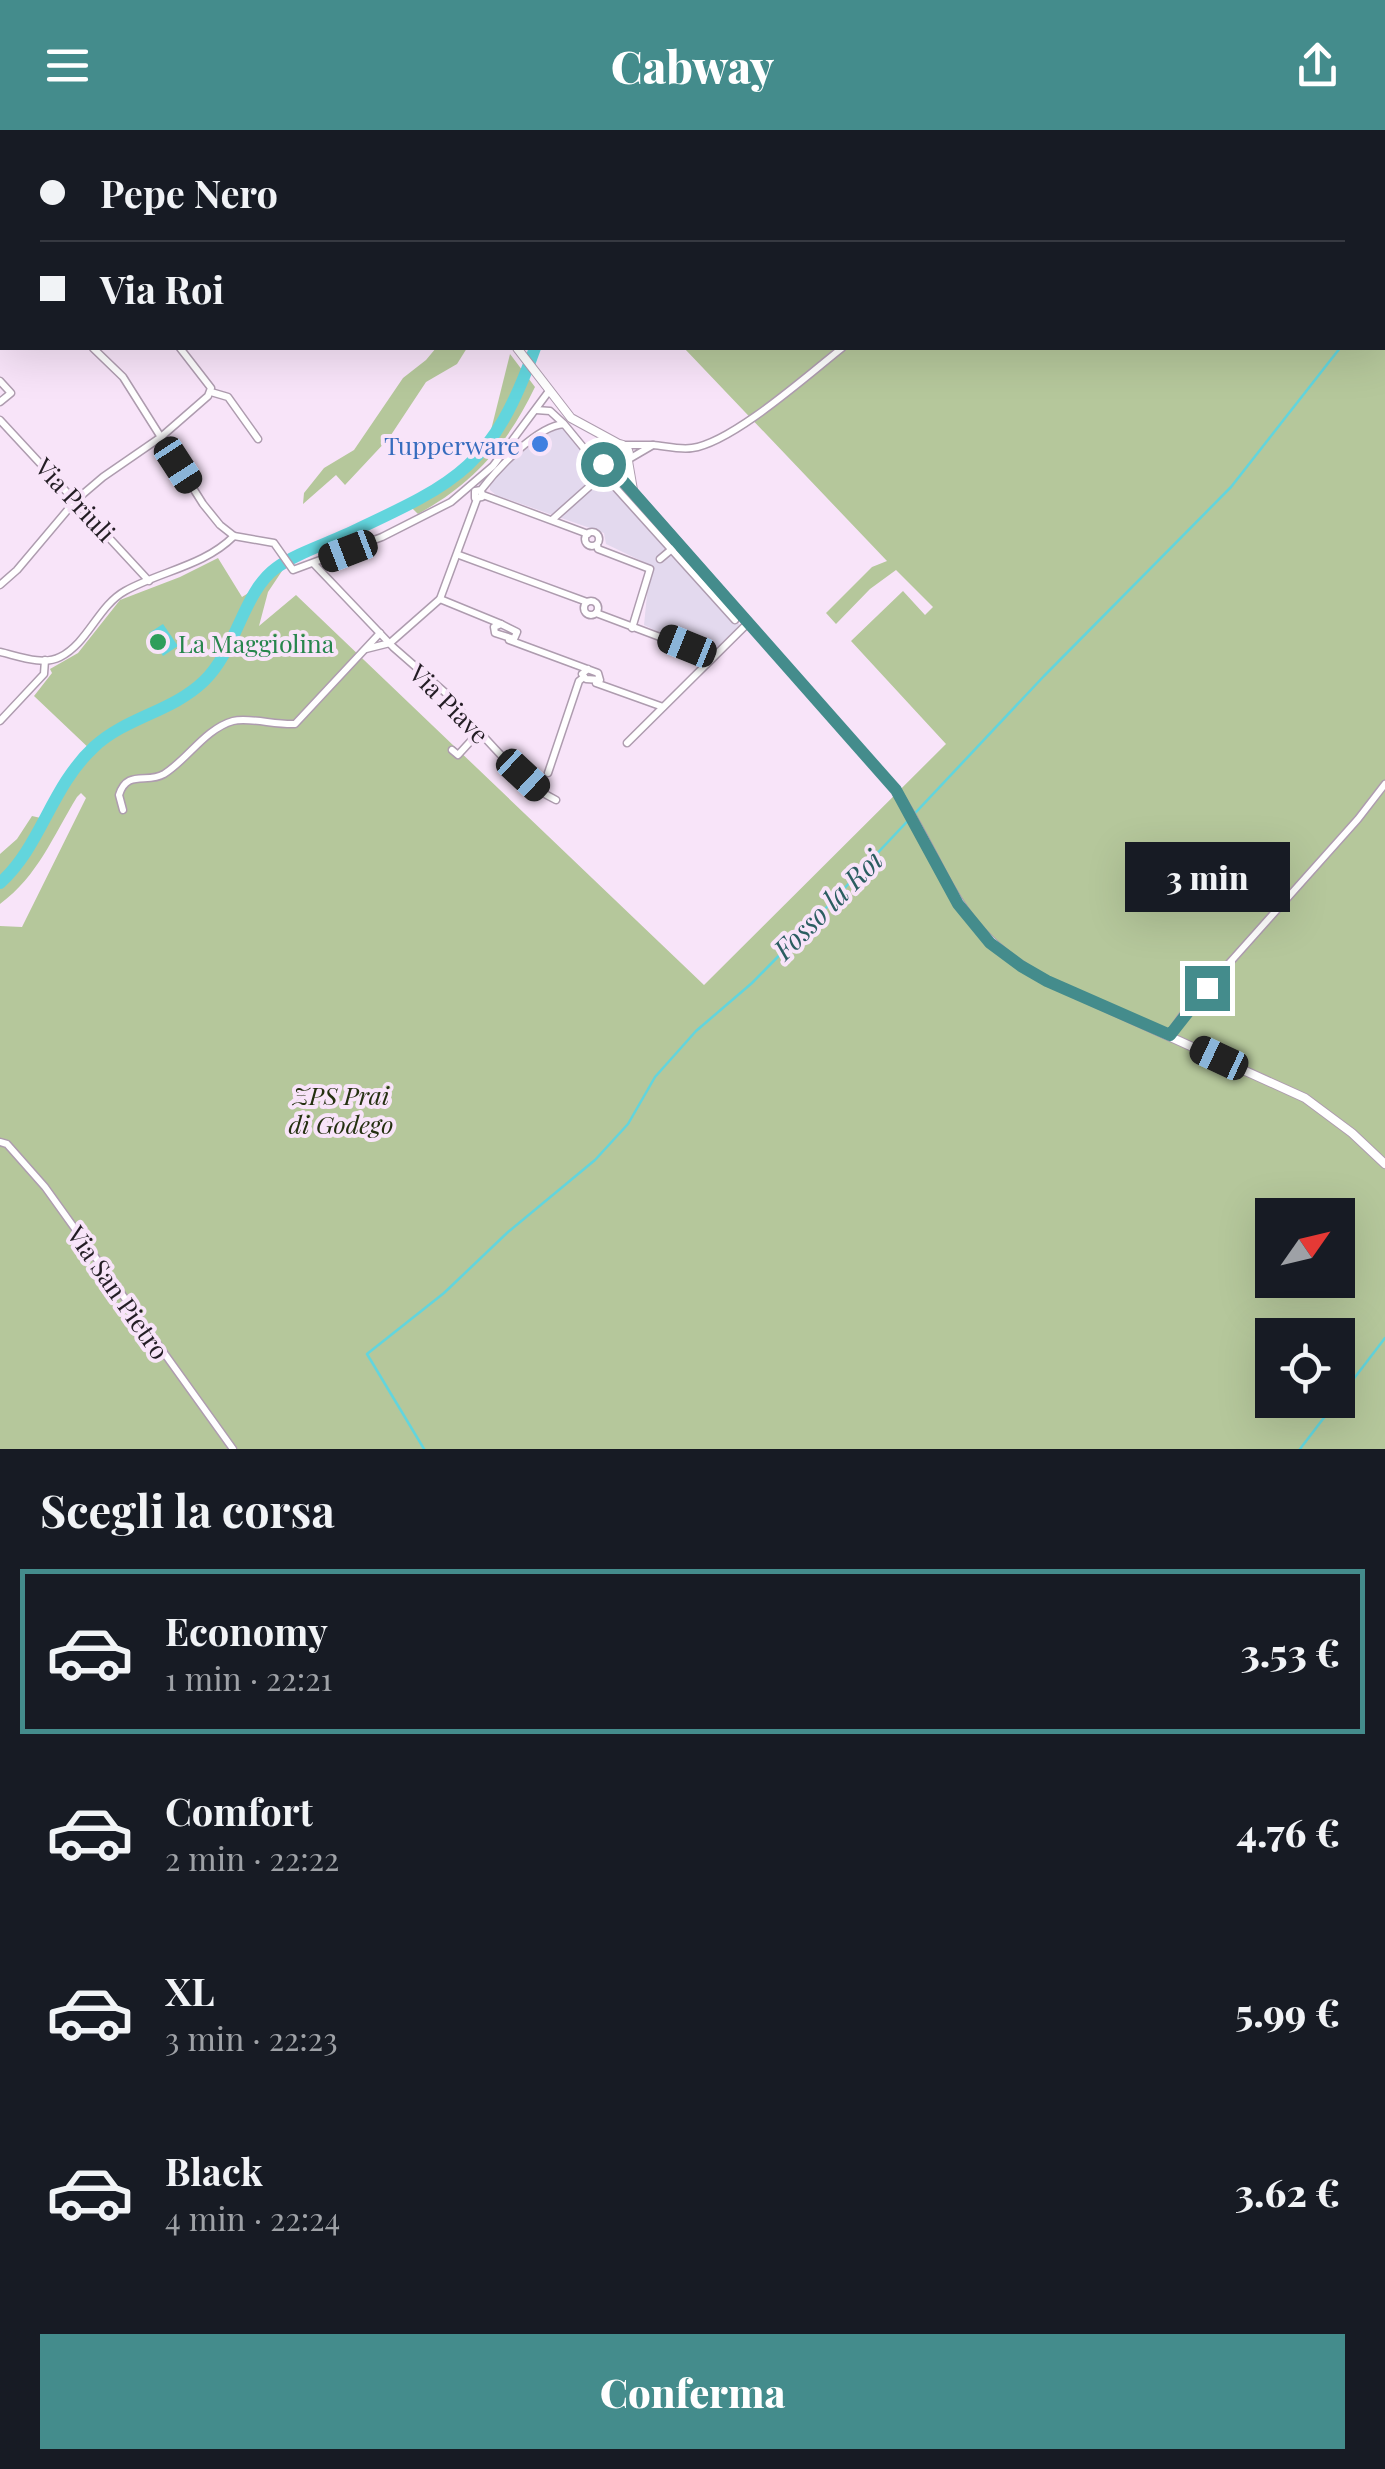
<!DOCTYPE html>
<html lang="it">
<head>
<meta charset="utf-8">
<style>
	body { margin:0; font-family:"Playfair Display",serif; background:#20242c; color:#f1f3f6; height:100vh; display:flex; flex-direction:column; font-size:38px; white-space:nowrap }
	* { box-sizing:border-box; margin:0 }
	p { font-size:32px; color:#9ea1a6 }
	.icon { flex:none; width:55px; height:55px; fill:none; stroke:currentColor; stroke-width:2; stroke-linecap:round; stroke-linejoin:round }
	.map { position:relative; height:1319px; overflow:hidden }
	.sheet { display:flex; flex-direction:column; background:#171b24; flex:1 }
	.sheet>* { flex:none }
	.guide { position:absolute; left:0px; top:0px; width:1385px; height:220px; box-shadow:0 10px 40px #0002; display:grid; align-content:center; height:220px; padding:0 40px; background:#171b24 }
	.needle { width:65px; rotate:56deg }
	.controls { position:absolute; left:1255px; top:1068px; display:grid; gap:20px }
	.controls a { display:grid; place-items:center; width:100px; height:100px; border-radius:0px; background:#171b24; box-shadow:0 10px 40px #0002; font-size:50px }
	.end { position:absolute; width:45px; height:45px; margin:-22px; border:12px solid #448c8c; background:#fff; box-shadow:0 0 0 5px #fff }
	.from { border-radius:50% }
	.bubble { position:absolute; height:70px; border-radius:0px; background:#171b24; box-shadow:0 10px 40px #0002; font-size:32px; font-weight:800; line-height:70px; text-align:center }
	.car { position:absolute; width:30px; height:60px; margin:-30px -15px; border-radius:12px; box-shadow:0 0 8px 2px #0007; background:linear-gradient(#222 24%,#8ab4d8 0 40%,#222 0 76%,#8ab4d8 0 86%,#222 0) }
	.guide b { display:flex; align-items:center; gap:35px; height:95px; font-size:38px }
	.guide b+b { border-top:2px solid #363941 }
	.guide i { width:25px; height:25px; background:#f1f3f6 }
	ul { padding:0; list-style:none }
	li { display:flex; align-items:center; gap:30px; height:165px; margin:0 20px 15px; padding:0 20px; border:5px solid transparent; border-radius:0px }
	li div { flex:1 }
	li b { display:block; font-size:38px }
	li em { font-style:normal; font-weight:800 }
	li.on { border-color:#448c8c }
	li>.icon { width:90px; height:90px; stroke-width:1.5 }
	h2 { padding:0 40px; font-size:45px; line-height:120px }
	.action { display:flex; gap:20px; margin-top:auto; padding:20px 40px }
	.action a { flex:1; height:115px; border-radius:0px; background:#448c8c; color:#fff; font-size:40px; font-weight:800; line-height:115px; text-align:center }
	header { display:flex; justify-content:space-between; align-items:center; height:130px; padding:0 40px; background:#448c8c; color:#fff; font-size:45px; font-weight:800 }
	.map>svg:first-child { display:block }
	.industrial { fill:#e3d9ee }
	.green { fill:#b5c79b; fill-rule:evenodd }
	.water { fill:#62d5dd }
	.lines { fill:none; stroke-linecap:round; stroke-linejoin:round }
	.stream { stroke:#62d5dd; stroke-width:2.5 }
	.river { stroke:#62d5dd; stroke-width:12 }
	.street-casing { stroke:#ae9caf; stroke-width:9 }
	.secondary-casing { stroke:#ae9caf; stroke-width:10 }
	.street { stroke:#fff; stroke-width:6 }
	.secondary { stroke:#fff; stroke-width:8 }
	.route { stroke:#448c8c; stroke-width:12 }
	.shop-dot { fill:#3f7fe0; stroke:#f8e4f9; stroke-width:4 }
	.leisure-dot { fill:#2e9e5b; stroke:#f8e4f9; stroke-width:4 }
	.labels { text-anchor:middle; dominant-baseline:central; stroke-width:8; stroke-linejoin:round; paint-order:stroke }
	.shop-label { font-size:25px; fill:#366cbe; stroke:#f8e4f9; text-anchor:end }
	.street-label { font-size:25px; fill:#231d24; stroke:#f8e4f9 }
	.leisure-label { font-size:25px; fill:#27864d; stroke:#f8e4f9; text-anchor:start }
	.park-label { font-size:25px; font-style:italic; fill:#243010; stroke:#f8e4f9 }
	.water-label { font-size:28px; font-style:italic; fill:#2b5d61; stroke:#f8e4f9 }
</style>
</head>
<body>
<header><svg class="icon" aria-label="menu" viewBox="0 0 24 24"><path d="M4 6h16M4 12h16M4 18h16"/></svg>Cabway<svg class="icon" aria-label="share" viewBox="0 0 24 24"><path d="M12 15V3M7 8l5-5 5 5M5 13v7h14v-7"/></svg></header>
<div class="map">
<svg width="1385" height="1319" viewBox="0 0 1385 1319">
	<rect width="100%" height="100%" fill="#f8e4f9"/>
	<polygon class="industrial" points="555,297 565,299 740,495 713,528 644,495 650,435 606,414 604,403 496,365 490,360 490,351 509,332"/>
	<g class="green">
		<path d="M443,0h942v1319h-1385v-523l22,1 64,-129 -5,-5 -4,4c-24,39 -39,79 -77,107v-50l17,-15 15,-23 13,3 21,-33 27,-34 -59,-56 18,-23 -2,-4 28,-16 42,-53 60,-23 38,-19 24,39c17,-10 22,-24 37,-35l3,9 -14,21 -9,34 37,-31 408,390 242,-241 -95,-103 52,-50 22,24 8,-8 -37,-37 -26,19 -34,35 -10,-11 46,-46 15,-6 -203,-213h698v-216h-939zM1272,1085h66v65h-66zM1272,1205h66v65h-66z"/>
		<polygon points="436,218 467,218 457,234 426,252 389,308 345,355 336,345 303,374 304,363 324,338 354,320 403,248 426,230"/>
		<path d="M510,224l25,33c-28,58 -61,96 -117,127l-9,-9 29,-11 52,-60z"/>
	</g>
	<polygon class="water" points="163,494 178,516 163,526 149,503"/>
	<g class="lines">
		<g class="stream">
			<polyline points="1382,164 1385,161"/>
			<polyline points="424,1319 367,1224 444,1163 508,1102 595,1030 628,994 655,947 696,901 752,853 823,781 1044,546 1231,357 1340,218"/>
			<polyline points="1300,1319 1385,1208"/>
		</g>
		<g class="river">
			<polyline points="487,2 487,0"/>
			<path d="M0,753c42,-38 50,-95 94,-136 32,-30 78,-35 110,-66 33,-32 39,-89 72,-113 19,-14 47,-23 69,-33 111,-52 147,-66 190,-187"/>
		</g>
		<g class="street-casing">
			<g id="street">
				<polyline points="81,2 85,0"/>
				<polyline points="1176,2 1178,0"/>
				<polyline points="0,72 2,69"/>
				<polyline points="0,129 2,132"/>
				<polyline points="93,218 123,247 203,374 220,395 234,406 274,413 293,440 382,407 451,372 493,336 549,261"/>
				<polyline points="0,251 11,263 0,272"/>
				<polyline points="211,262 228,267 258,309"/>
				<polyline points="536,280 550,281 563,293"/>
				<polyline points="0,290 149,451"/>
				<polyline points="623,315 653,315 629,329"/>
				<path d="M653,315c12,1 27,5 39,3 40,-5 117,-74 150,-100"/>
				<polyline points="588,321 607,322"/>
				<path d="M481,360l-6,1v7l7,-1 -1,-7c16,-21 56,-64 83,-66l28,34 20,7"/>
				<polyline points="483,365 588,404"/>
				<polyline points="553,389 599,348 607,348 735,490"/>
				<circle cx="592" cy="409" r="7"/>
				<polyline points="597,415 598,419 650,439 632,498"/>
				<polyline points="459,425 587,472"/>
				<polyline points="660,429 679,413"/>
				<path d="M314,434l79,83 63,55 6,11c26,27 61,72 94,87"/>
				<polyline points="0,455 17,440 76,370 103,347 161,307 208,266 211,258 180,218"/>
				<polyline points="440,469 501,494"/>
				<circle cx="591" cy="478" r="7"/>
				<polyline points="596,483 713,527"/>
				<polygon points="501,494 517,502 514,509 495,503 494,497"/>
				<polyline points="509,510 598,543 600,550 586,549 582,544 588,539"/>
				<polyline points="366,519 390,513 440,469 477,369"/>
				<path d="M0,522c18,4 43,14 60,5 28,-14 38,-51 65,-66 36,-20 79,-25 109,-55"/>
				<polyline points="596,553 663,577"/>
				<polyline points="0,591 44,544 45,530"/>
				<polyline points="627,613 749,492"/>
				<polyline points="452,620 458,625 479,602"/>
				<polyline points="548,643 579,551 584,547"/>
				<path d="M123,680l-4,-15c8,-26 28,-11 45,-21 24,-15 41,-45 69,-53 16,-4 42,4 62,3l85,-91"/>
				<polyline points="1169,905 1182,886 1358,689 1385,654"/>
				<polyline points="0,1012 7,1014 45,1057 233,1319"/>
			</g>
		</g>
		<g class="secondary-casing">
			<g id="secondary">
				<polyline points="356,0 358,2"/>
				<polyline points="517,218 571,288 617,313"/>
				<circle cx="618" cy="325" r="11"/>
				<polyline points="628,331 633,360"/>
				<path d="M613,335l4,8 279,317c55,84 55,138 151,191l258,117 47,35 33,31"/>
			</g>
		</g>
		<use href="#street" class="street"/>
		<use href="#secondary" class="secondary"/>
	</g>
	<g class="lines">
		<polyline class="route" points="603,334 614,335 616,343 896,660 958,774 990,813 1021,836 1047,851 1170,905 1207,858"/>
	</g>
	<circle class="shop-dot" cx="540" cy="314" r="10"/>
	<circle class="leisure-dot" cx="158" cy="512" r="10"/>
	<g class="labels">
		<g class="shop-label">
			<text x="520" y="314">Tupperware</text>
		</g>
		<g class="street-label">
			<text transform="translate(76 369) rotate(47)">Via Priuli</text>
			<text transform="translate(450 573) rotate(45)">Via Piave</text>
			<text transform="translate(119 1162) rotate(55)">Via San Pietro</text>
		</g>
		<g class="leisure-label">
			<text x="178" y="512">La Maggiolina</text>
		</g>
		<g class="park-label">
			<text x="341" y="964">ZPS Prai<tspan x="341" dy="29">di Godego</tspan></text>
		</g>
		<g class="water-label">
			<text transform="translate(827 774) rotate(-45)">Fosso la Roi</text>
		</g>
	</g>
</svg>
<div class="controls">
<a><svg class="needle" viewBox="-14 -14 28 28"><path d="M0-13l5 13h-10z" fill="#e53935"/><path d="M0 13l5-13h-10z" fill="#9ea1a6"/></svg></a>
<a><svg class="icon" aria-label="locate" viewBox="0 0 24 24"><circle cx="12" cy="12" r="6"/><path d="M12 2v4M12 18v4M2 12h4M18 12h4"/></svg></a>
</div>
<i class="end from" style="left:603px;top:334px"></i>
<i class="end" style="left:1207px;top:858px"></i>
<div class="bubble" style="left:1125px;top:712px;width:165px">3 min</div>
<i class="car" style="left:178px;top:335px;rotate:147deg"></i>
<i class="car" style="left:348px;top:421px;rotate:249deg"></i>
<i class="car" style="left:687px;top:516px;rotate:292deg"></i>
<i class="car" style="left:523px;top:645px;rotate:133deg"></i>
<i class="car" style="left:1219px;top:928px;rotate:295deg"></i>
<div class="guide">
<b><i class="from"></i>Pepe Nero</b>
<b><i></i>Via Roi</b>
</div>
</div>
<section class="sheet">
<h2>Scegli la corsa</h2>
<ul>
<li class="on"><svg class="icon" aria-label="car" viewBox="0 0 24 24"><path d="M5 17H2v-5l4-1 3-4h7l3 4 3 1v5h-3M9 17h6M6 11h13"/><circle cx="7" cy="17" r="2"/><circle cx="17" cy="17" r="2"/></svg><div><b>Economy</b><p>1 min · 22:21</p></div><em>3.53 €</em></li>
<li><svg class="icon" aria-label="car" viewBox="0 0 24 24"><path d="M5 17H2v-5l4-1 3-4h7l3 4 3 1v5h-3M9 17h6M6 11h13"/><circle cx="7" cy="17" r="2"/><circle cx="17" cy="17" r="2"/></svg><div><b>Comfort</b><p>2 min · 22:22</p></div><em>4.76 €</em></li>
<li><svg class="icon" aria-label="car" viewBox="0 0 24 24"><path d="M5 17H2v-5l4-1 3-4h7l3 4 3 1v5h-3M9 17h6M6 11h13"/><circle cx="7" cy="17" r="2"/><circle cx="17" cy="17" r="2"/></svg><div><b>XL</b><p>3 min · 22:23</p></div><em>5.99 €</em></li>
<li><svg class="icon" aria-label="car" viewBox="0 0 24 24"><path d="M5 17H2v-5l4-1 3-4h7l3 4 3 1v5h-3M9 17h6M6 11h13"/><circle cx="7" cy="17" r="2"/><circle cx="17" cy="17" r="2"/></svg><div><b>Black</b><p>4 min · 22:24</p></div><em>3.62 €</em></li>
</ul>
<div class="action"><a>Conferma</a></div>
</section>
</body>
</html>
